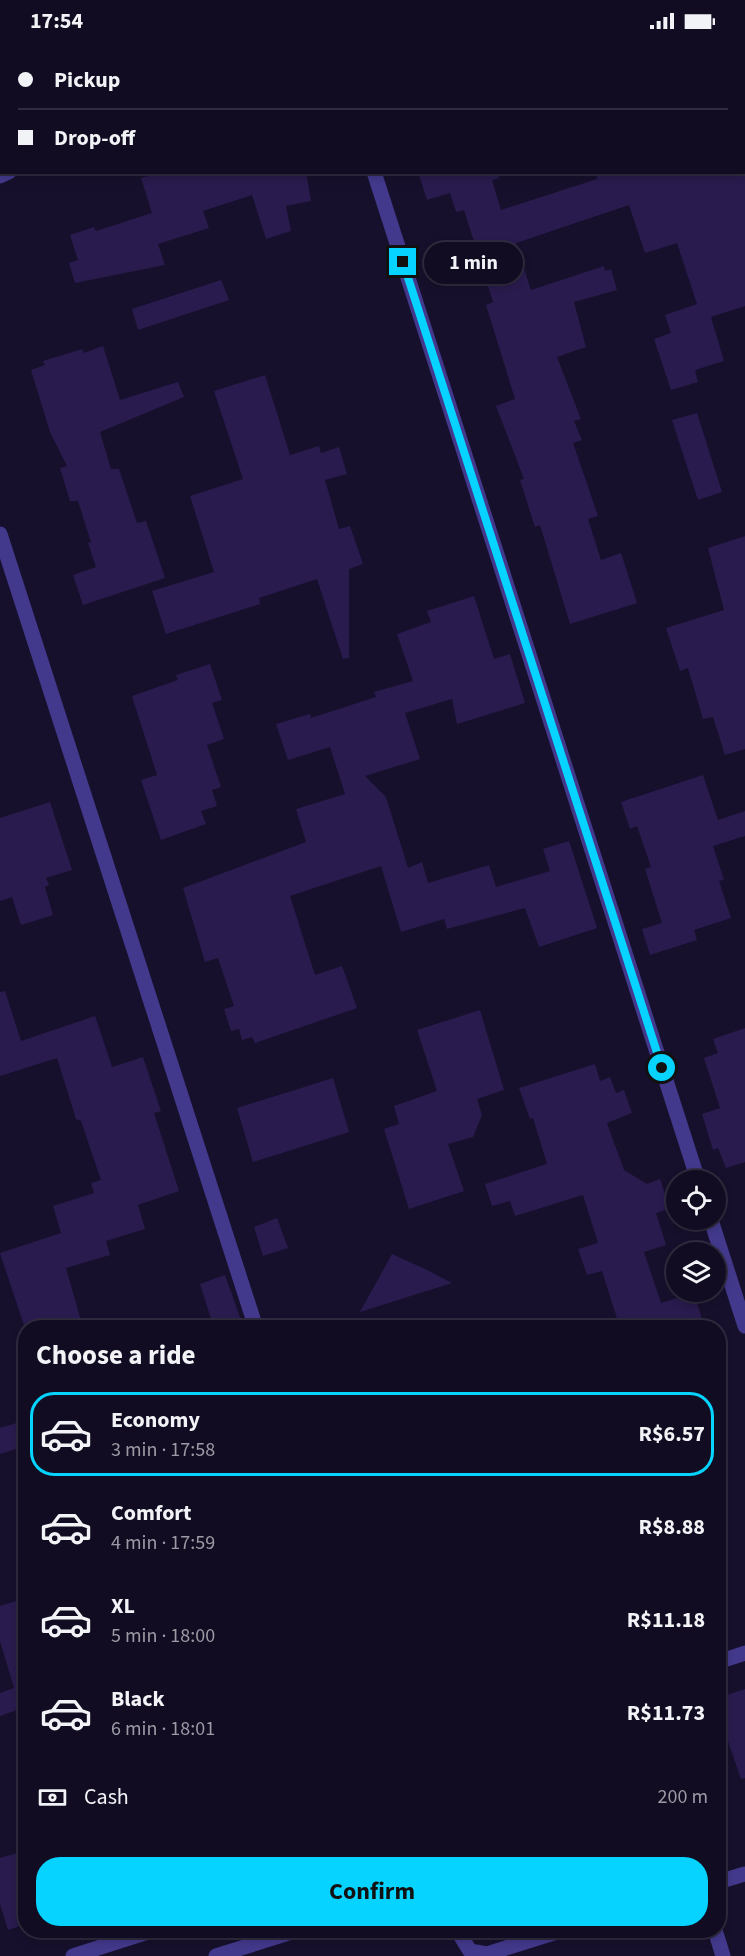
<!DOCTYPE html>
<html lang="en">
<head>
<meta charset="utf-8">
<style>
	body { margin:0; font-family:"Source Sans 3",sans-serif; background:#1e1a2e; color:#f1f3f6; height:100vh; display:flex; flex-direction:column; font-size:22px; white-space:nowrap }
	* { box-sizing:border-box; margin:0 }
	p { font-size:20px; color:#9c9ba5 }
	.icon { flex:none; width:33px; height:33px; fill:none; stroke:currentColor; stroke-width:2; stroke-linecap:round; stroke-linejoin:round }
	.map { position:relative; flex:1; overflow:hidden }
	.panel { position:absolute; left:18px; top:1278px; width:708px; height:618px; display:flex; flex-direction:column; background:#110c21; border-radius:24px; box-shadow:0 3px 9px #0003,0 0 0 2px #302c3f }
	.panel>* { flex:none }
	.top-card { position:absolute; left:0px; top:0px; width:746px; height:132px; box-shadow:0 3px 9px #0003,0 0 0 2px #302c3f; display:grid; align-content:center; height:132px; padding:0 18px; background:#110c21 }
	.controls { position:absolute; left:666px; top:1128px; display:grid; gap:12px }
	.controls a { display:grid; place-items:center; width:60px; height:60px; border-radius:50%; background:#110c21; box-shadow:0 3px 9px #0003,0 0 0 2px #302c3f; font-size:30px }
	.end { position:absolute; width:27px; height:27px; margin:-14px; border:8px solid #06d3ff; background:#111; box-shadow:0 0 0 3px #111 }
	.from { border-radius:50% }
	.bubble { position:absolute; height:42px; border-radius:21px; background:#110c21; box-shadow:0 3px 9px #0003,0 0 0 2px #302c3f; font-size:20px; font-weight:700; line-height:42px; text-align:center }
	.top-card b { display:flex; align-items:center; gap:21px; height:57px; font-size:22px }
	.top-card b+b { border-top:2px solid #302c3f }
	.top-card i { width:15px; height:15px; background:#f1f3f6 }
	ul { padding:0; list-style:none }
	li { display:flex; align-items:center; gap:18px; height:84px; margin:0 12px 9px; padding:0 6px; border:3px solid transparent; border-radius:24px }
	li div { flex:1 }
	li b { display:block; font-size:22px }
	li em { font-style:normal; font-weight:700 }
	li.on { border-color:#06d3ff }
	li>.icon { width:54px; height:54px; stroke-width:1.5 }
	h2 { padding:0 18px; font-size:27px; line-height:72px }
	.pay { display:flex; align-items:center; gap:15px; height:66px; padding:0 18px; font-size:22px }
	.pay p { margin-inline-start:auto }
	.primary-button { display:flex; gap:12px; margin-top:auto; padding:12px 18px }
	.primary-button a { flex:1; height:69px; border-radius:24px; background:#06d3ff; color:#111; font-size:24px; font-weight:700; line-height:69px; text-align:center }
	.status { display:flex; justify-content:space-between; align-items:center; height:42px; padding:0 30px; background:#110c21; direction:ltr }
	.status svg { height:16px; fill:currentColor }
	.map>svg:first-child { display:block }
	.building { fill:#291b4d }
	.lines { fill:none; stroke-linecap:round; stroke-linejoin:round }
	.minor { stroke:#42398c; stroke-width:15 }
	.route { stroke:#06d3ff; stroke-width:8 }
</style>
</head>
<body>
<div class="status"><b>17:54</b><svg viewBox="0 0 49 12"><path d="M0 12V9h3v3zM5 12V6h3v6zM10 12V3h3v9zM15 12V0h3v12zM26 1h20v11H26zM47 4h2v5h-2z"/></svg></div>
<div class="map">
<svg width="745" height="1914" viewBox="0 0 745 1914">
	<rect width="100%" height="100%" fill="#17102c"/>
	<g class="building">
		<polygon points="151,130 306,130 311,159 286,164 291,189 266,197 252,153 203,169 209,186 158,202 165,223 75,241 69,221 78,218 70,193 94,185 96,189 152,171 141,136 152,133"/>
		<polygon points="418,130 498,130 499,136 492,138 501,168 597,137 596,130 745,130 745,264 711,275 724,319 695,328 698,340 671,348 654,297 671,291 665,273 697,262 677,201 645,211 629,163 516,201 531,248 604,224 605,229 611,227 617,248 574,260 586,305 557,315 581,377 574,379 582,398 573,401 598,474 588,477 601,518 621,511 637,561 570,582 540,483 535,485 520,438 524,437 496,364 515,357 486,263 493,260 464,168 456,170 450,151 427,158"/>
		<polygon points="221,238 229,258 138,288 132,267"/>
		<polygon points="103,304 120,358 178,340 184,355 100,390 111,427 119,427 137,481 146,479 165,536 83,563 73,533 96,525 88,501 91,500 78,459 70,459 60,426 67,424 50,390 31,328 45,323 43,319 82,307 84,311"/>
		<polygon points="265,333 290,413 319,404 321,411 339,405 347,432 325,438 339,487 350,484 363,522 349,527 349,616 343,617 317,537 259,556 260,562 166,592 152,549 214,530 190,454 243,437 214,349"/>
		<polygon points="697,371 722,450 698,458 672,378"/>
		<polygon points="745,494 745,707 725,713 713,675 703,677 688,626 680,629 666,586 724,568 708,506"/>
		<polygon points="474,554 494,617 510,612 525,661 457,682 452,657 405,671 420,717 365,734 386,755 408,826 422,820 428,841 489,823 496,845 550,829 543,807 569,799 597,886 539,905 525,866 447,887 444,877 401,890 381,824 290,854 315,933 342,924 357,966 255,1001 252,995 242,998 239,987 231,989 224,967 234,964 218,916 205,920 183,846 306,800 296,767 345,752 330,705 288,718 276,682 310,672 311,676 376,655 374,650 413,639 397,592 431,580 427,569"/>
		<polygon points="210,622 222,658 212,661 224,697 207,703 221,745 212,748 217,764 201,769 206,782 161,798 141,738 157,733 132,654 178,638 176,633"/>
		<polygon points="703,733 718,778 745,769 745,794 713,804 724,838 719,839 731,876 694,888 697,898 650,913 642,887 662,881 645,827 651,825 637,784 630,787 621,760"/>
		<polygon points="50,760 72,828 46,836 49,843 45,845 53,873 21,883 12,855 0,859 0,776"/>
		<polygon points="5,949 21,999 95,974 112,1025 143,1015 161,1069 154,1071 179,1149 138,1163 145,1187 106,1199 110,1213 66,1226 83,1286 25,1286 0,1211 61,1191 53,1164 94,1151 91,1141 101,1138 81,1079 76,1077 57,1016 0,1034 0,950"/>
		<polygon points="480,968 504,1048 477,1057 482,1073 473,1095 448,1102 464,1149 409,1167 384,1087 399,1082 394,1064 437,1049 417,988"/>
		<polygon points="745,986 745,1120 726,1126 718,1106 713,1108 702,1072 720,1066 704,1016 718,1011 713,997"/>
		<polygon points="595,1022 600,1039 610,1035 616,1051 624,1048 632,1071 607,1081 624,1128 647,1142 660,1137 670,1167 656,1171 666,1203 644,1210 661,1261 694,1251 705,1286 620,1286 602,1229 587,1233 578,1207 598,1201 583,1153 515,1174 510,1159 492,1164 485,1142 547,1122 533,1076 530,1077 519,1046"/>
		<polygon points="333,1036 349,1090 253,1120 237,1066"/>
		<polygon points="277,1176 288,1206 263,1214 254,1185"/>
		<polygon points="392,1212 425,1227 452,1241 360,1270"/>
		<polygon points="225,1233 242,1281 229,1286 214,1286 200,1242"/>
		<polygon points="26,1378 26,1404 0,1412 0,1386"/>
		<polygon points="26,1556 26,1665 0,1674 0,1651 14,1646 0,1599 0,1564"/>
		<polygon points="745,1647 745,1736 741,1737 718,1670 718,1656"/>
		<polygon points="21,1810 26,1822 26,1882 8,1888 0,1862 0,1816"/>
	</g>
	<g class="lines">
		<g class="minor">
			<polyline points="102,0 103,2"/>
			<polyline points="282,2 286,0"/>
			<polyline points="403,2 408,0"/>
			<polyline points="0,93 2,92"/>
			<polyline points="374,130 698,1138"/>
			<polyline points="0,134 9,130"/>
			<polyline points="0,492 256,1286"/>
			<polyline points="711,1178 745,1284"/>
			<polyline points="718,1620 745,1611"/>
			<polyline points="718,1840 745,1832"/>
			<polyline points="457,1888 470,1909 487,1912 563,1888"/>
			<polyline points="715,1888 723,1914"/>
			<polyline points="73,1914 154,1888"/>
			<polyline points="216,1914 298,1888"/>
		</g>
	</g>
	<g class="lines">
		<polyline class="route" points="403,220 662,1026"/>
	</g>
</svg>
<div class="controls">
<a><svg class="icon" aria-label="locate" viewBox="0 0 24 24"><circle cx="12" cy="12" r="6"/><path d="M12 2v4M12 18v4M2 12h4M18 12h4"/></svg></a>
<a><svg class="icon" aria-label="layers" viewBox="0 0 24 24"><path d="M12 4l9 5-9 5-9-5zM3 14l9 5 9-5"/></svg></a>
</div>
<i class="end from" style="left:662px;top:1026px"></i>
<i class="end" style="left:403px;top:220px"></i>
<div class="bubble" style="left:424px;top:200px;width:99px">1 min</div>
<div class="top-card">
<b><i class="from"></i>Pickup</b>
<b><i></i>Drop-off</b>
</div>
<section class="panel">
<h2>Choose a ride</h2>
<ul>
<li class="on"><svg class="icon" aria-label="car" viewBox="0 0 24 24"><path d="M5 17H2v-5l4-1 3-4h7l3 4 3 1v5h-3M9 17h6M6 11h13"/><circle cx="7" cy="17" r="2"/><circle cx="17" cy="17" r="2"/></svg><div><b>Economy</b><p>3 min · 17:58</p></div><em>R$6.57</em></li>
<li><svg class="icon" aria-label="car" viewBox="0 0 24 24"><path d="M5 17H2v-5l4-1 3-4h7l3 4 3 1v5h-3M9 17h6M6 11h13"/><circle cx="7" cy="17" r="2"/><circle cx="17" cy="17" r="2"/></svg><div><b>Comfort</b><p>4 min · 17:59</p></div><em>R$8.88</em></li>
<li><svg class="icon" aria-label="car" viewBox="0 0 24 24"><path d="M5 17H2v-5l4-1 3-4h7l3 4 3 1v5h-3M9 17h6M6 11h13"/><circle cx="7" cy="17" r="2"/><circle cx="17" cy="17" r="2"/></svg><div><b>XL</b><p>5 min · 18:00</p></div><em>R$11.18</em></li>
<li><svg class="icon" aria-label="car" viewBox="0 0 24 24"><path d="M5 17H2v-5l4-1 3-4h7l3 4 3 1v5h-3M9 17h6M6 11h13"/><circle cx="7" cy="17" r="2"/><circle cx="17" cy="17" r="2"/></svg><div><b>Black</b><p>6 min · 18:01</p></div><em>R$11.73</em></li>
</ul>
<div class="pay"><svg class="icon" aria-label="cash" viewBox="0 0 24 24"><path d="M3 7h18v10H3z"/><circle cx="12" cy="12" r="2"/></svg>Cash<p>200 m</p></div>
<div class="primary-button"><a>Confirm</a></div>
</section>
</div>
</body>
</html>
